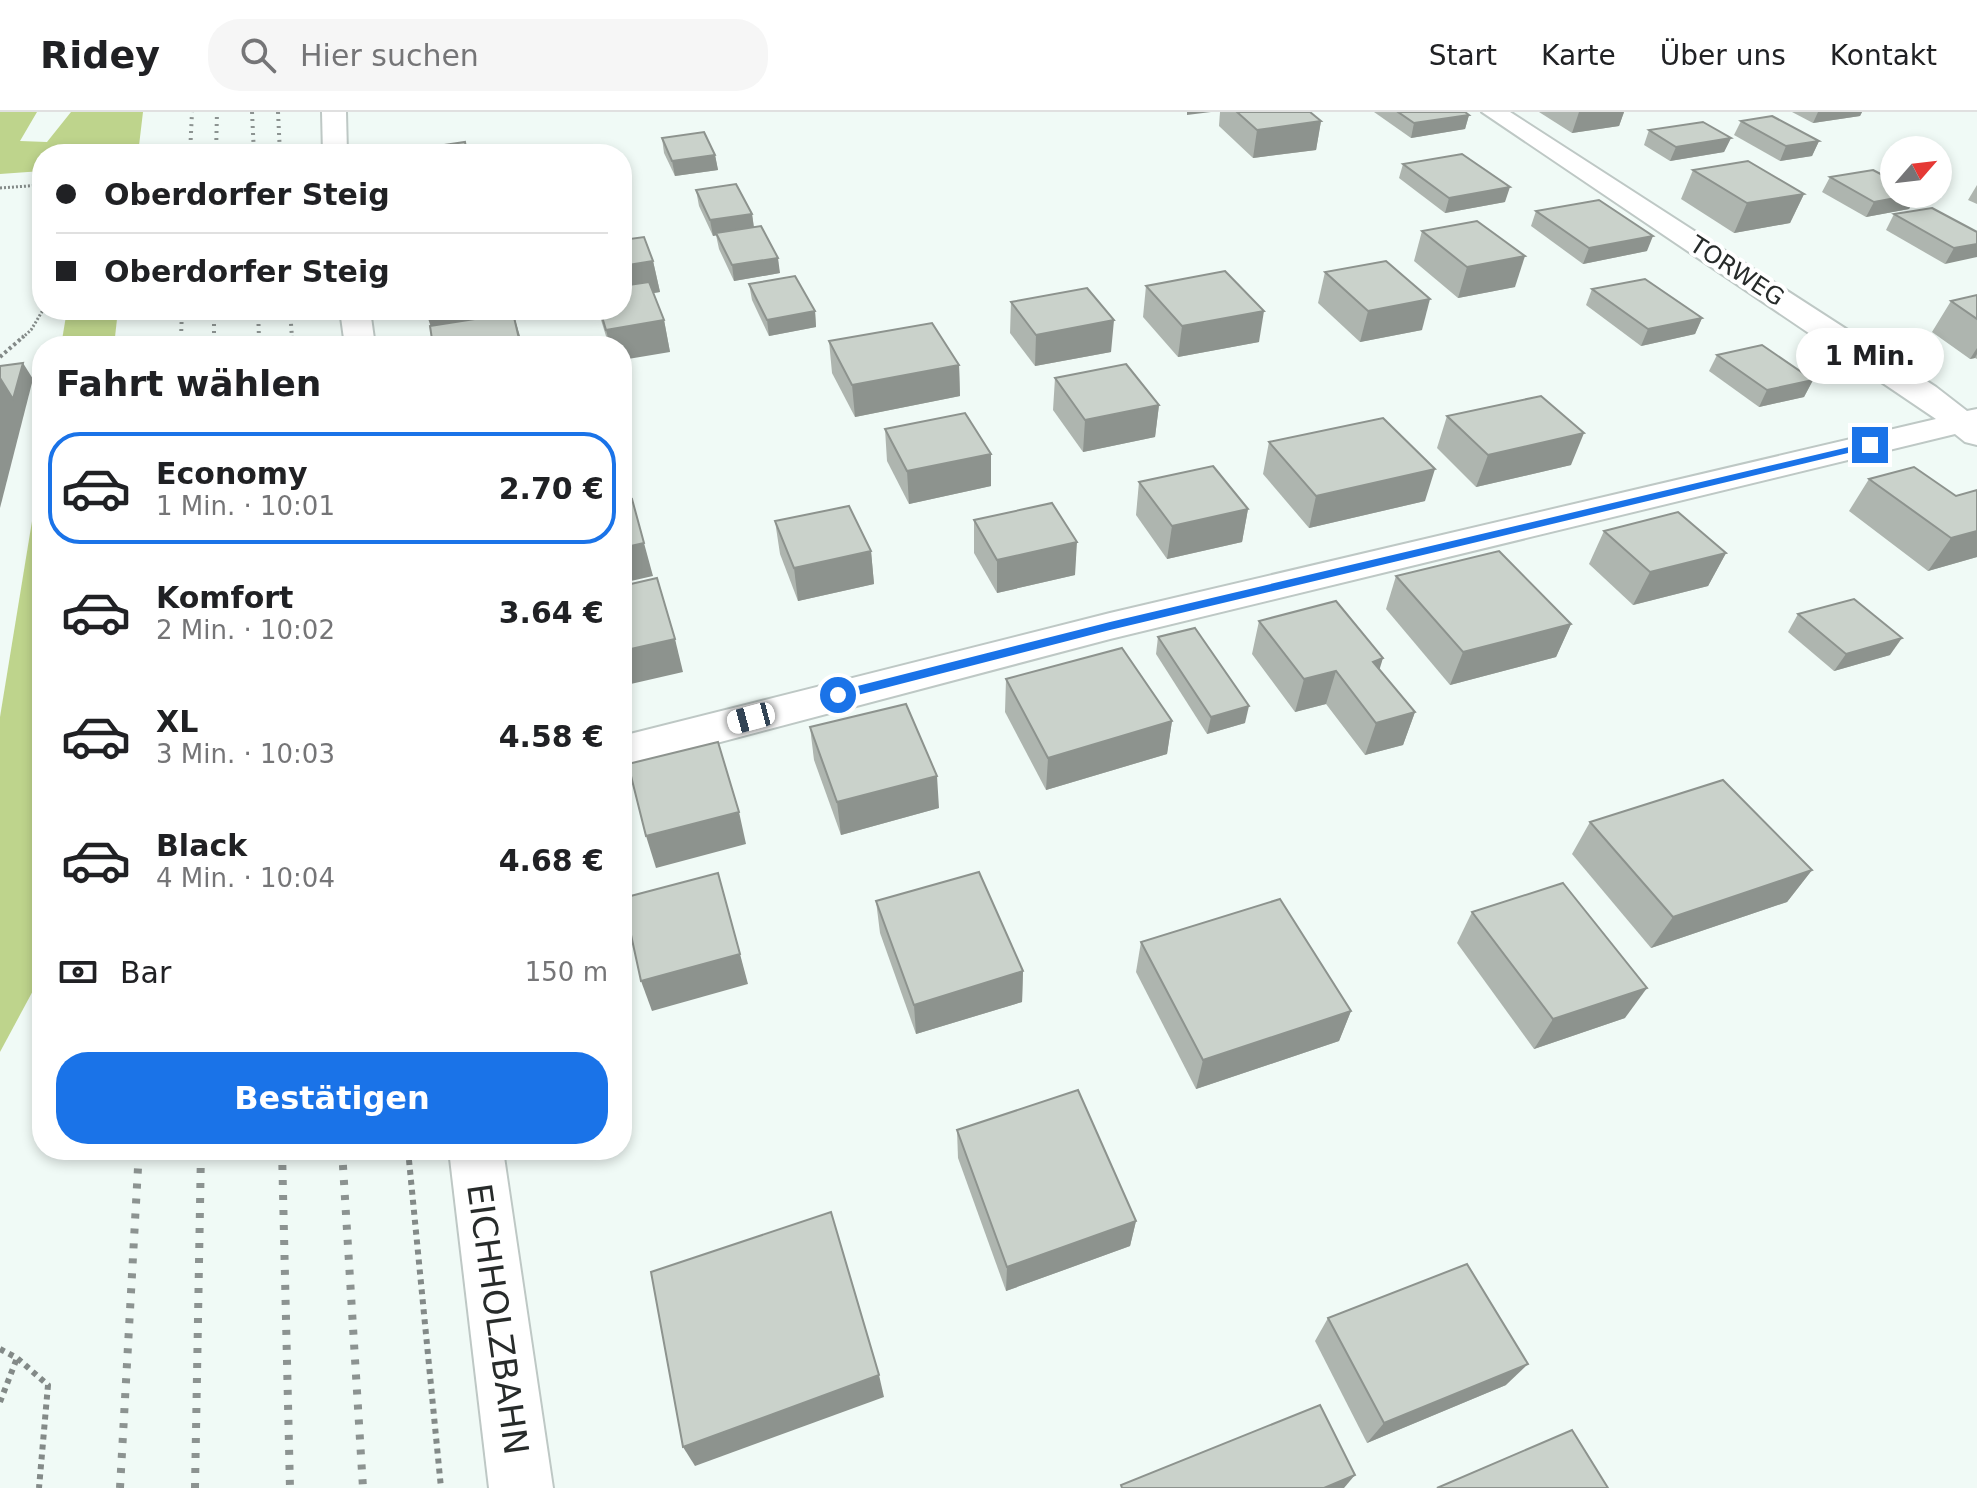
<!DOCTYPE html>
<html lang="de">
<head>
<meta charset="utf-8">
<style>
	body { margin:0; font-family:"DejaVu Sans",sans-serif; background:#f6f6f6; color:#202124; height:100vh; display:flex; flex-direction:column; font-size:30px; white-space:nowrap }
	* { box-sizing:border-box; margin:0 }
	p { font-size:26px; color:#757577 }
	.icon { flex:none; width:44px; height:44px; fill:none; stroke:currentColor; stroke-width:2; stroke-linecap:round; stroke-linejoin:round }
	.map { position:relative; flex:1; overflow:hidden }
	.sheet { position:absolute; left:32px; top:224px; width:600px; height:824px; display:flex; flex-direction:column; background:#fff; border-radius:32px; box-shadow:0 4px 12px #0003 }
	.sheet>* { flex:none }
	.hud { position:absolute; left:32px; top:32px; width:600px; height:176px; border-radius:32px; box-shadow:0 4px 12px #0003; display:grid; align-content:center; height:176px; padding:0 24px; background:#fff }
	.needle { width:52px; rotate:62deg }
	.controls { position:absolute; left:1880px; top:24px; display:grid; gap:16px }
	.controls a { display:grid; place-items:center; width:72px; height:72px; border-radius:50%; background:#fff; box-shadow:0 4px 12px #0003; font-size:40px }
	.end { position:absolute; width:36px; height:36px; margin:-18px; border:10px solid #1a73e8; background:#fff; box-shadow:0 0 0 4px #fff }
	.from { border-radius:50% }
	.bubble { position:absolute; height:56px; border-radius:28px; background:#fff; box-shadow:0 4px 12px #0003; font-size:26px; font-weight:600; line-height:56px; text-align:center }
	.car { position:absolute; width:24px; height:48px; margin:-24px -12px; border-radius:10px; box-shadow:0 0 6px 2px #0007; background:linear-gradient(#fff 24%,#345 0 40%,#fff 0 76%,#345 0 86%,#fff 0) }
	.hud b { display:flex; align-items:center; gap:28px; height:76px; font-size:30px }
	.hud b+b { border-top:2px solid #e0e0e0 }
	.hud i { width:20px; height:20px; background:#202124 }
	ul { padding:0; list-style:none }
	li { display:flex; align-items:center; gap:24px; height:112px; margin:0 16px 12px; padding:0 8px; border:4px solid transparent; border-radius:32px }
	li div { flex:1 }
	li b { display:block; font-size:30px }
	li em { font-style:normal; font-weight:600 }
	li.on { border-color:#1a73e8 }
	li>.icon { width:72px; height:72px; stroke-width:1.5 }
	h2 { padding:0 24px; font-size:36px; line-height:96px }
	.pay { display:flex; align-items:center; gap:20px; height:88px; padding:0 24px; font-size:30px }
	.pay p { margin-inline-start:auto }
	.primary-button { display:flex; gap:16px; margin-top:auto; padding:16px 24px }
	.primary-button a { flex:1; height:92px; border-radius:32px; background:#1a73e8; color:#fff; font-size:32px; font-weight:600; line-height:92px; text-align:center }
	header { display:flex; align-items:center; gap:48px; box-sizing:border-box; height:112px; padding:0 40px; background:#fff; border-bottom:2px solid #e0e0e0 }
	header strong { font-size:38px }
	nav { display:flex; gap:44px; margin-inline-start:auto; font-size:28px }
	.search { width:560px; height:72px; background:#f6f6f6; display:flex; align-items:center; gap:20px; box-sizing:border-box; padding:0 28px; border-radius:32px; color:#757577; font-size:30px }
	.map>svg:first-child { display:block }
	.green { fill:#bed48c }
	.lines { fill:none; stroke-linecap:round; stroke-linejoin:round }
	.street-casing { stroke:#bec8c5; stroke-width:4 }
	.path-far2 { stroke:#838a88; stroke-width:3; stroke-dasharray:2 2; stroke-linecap:butt }
	.path-far1 { stroke:#838a88; stroke-width:4; stroke-dasharray:3 3; stroke-linecap:butt }
	.path { stroke:#838a88; stroke-width:6; stroke-dasharray:5 5; stroke-linecap:butt }
	.street { fill:#fff; fill-rule:evenodd }
	.rail-far2 { stroke:#8c9391; stroke-width:4; stroke-dasharray:2 5; stroke-linecap:butt }
	.rail-far1 { stroke:#8c9391; stroke-width:5; stroke-dasharray:3 6; stroke-linecap:butt }
	.rail { stroke:#8c9391; stroke-width:8; stroke-dasharray:5 10; stroke-linecap:butt }
	.wall { fill:#aeb5af }
	.shaded-wall { fill:#8d938e }
	.building { fill:#cad2cb; stroke:#8d938e; stroke-width:2 }
	.route { fill:#1a73e8 }
	.labels { text-anchor:middle; dominant-baseline:central; stroke-width:8; stroke-linejoin:round; paint-order:stroke }
	.far-street-label { font-size:24px; fill:#272b2a; stroke:#fff }
	.near-street-label { font-size:34px; fill:#272b2a; stroke:#fff }
</style>
</head>
<body>
<header>
<strong>Ridey</strong>
<div class="search"><svg class="icon" aria-label="search" viewBox="0 0 24 24"><circle cx="10" cy="10" r="6"/><path d="M15 15l6 6"/></svg>Hier suchen</div>
<nav><a>Start</a><a>Karte</a><a>Über uns</a><a>Kontakt</a></nav>
</header>
<div class="map">
<svg width="1977" height="1376" viewBox="0 0 1977 1376">
	<rect width="100%" height="100%" fill="#f0faf6"/>
	<g class="green">
		<polygon points="0,0 37,0 20,29 47,30 71,0 143,0 138,42 42,42 42,59 0,62"/>
		<polygon points="67,198 118,198 114,234 61,234"/>
		<polygon points="42,348 42,862 0,940 0,605"/>
	</g>
	<g class="lines">
		<g class="street-casing">
			<g id="street">
				<polygon points="322,0 346,0 347,42 323,42"/>
				<polygon points="1482,0 1510,0 1936,275 1967,299 1977,297 1977,333 1965,330 1955,322 1110,527 622,656 622,624 1110,501 1936,307"/>
				<polygon points="340,198 370,198 375,234 345,234"/>
				<polygon points="449,1038 503,1038 553,1376 489,1376"/>
			</g>
		</g>
		<g class="path-far2">
			<polyline points="0,76 42,73"/>
			<polyline points="22,226 31,218 43,198"/>
		</g>
		<polyline class="path-far1" points="0,245 24,224"/>
		<g class="path">
			<polyline points="408,1038 441,1376"/>
			<polyline points="0,1237 17,1246 48,1273 39,1376"/>
			<polyline points="0,1290 17,1246"/>
		</g>
		<use href="#street" class="street"/>
		<g class="rail-far2">
			<polyline points="252,0 254,42"/>
			<polyline points="278,0 280,42"/>
			<polyline points="190,42 192,0"/>
			<polyline points="216,42 217,0"/>
			<polyline points="214,198 214,226"/>
			<polyline points="258,198 259,226"/>
			<polyline points="290,198 292,226"/>
			<polyline points="181,226 182,198"/>
		</g>
		<g class="rail-far1">
			<polyline points="214,224 214,234"/>
			<polyline points="259,224 259,234"/>
			<polyline points="291,224 292,234"/>
			<polyline points="181,234 181,224"/>
		</g>
		<g class="rail">
			<polyline points="282,1038 290,1376"/>
			<polyline points="342,1038 363,1376"/>
			<polyline points="120,1376 139,1038"/>
			<polyline points="195,1376 201,1038"/>
		</g>
	</g>
	<g class="wall">
		<polygon points="1220,0 1310,0 1321,9 1316,38 1253,46 1219,14"/>
		<polygon points="1374,0 1465,0 1469,3 1465,17 1411,26"/>
		<polygon points="1539,0 1624,0 1619,14 1572,21"/>
		<polygon points="1792,0 1862,0 1860,4 1813,11"/>
		<polygon points="1741,9 1819,29 1812,44 1780,49 1734,23"/>
		<polygon points="1649,18 1731,26 1724,40 1670,49 1644,33"/>
		<polygon points="662,26 715,43 718,58 675,64 664,41"/>
		<polygon points="1403,52 1505,90 1445,101 1399,66"/>
		<polygon points="1693,58 1804,82 1790,111 1734,121 1681,87"/>
		<polygon points="1830,65 1917,82 1909,97 1866,105 1822,80"/>
		<polygon points="1977,73 1977,92 1968,88"/>
		<polygon points="696,78 752,102 754,115 780,161 734,169 719,137 716,123 713,124 699,94"/>
		<polygon points="1536,99 1647,139 1583,152 1531,114"/>
		<polygon points="1894,102 1977,120 1945,152 1886,118"/>
		<polygon points="1422,119 1515,175 1458,186 1414,149"/>
		<polygon points="653,149 660,180 653,181 664,208 670,240 622,234 609,234 598,198 622,198"/>
		<polygon points="1325,160 1422,218 1360,230 1318,191"/>
		<polygon points="749,172 815,199 816,215 769,224 752,188"/>
		<polygon points="1146,174 1259,230 1178,245 1143,205"/>
		<polygon points="1592,177 1702,206 1695,222 1641,234 1586,193"/>
		<polygon points="1977,183 1977,247 1975,246 1970,247 1932,220 1951,189"/>
		<polygon points="1011,190 1111,240 1035,254 1010,221"/>
		<polygon points="829,229 959,253 960,284 855,305 832,261"/>
		<polygon points="1717,243 1813,268 1804,285 1759,295 1709,259"/>
		<polygon points="1055,266 1159,293 1155,325 1083,340 1053,298"/>
		<polygon points="1447,304 1571,353 1476,375 1437,336"/>
		<polygon points="885,317 991,374 909,392 887,349"/>
		<polygon points="1269,330 1425,389 1309,416 1263,362"/>
		<polygon points="1869,367 1956,384 1977,378 1977,445 1928,459 1849,399"/>
		<polygon points="1139,370 1248,397 1242,430 1167,447 1136,403"/>
		<polygon points="974,408 1075,463 997,481 974,441"/>
		<polygon points="775,409 871,439 874,472 798,489 780,442"/>
		<polygon points="1604,419 1726,441 1708,474 1633,493 1589,452"/>
		<polygon points="1396,464 1571,512 1556,545 1450,573 1386,497"/>
		<polygon points="1798,502 1890,543 1834,559 1788,520"/>
		<polygon points="1259,509 1380,558 1415,600 1403,633 1365,643 1326,592 1295,600 1252,542"/>
		<polygon points="1158,525 1245,611 1207,622 1156,542"/>
		<polygon points="1006,567 1172,609 1167,642 1046,678 1005,600"/>
		<polygon points="810,615 939,696 841,723 814,648"/>
		<polygon points="1590,710 1812,758 1787,790 1651,836 1572,742"/>
		<polygon points="876,789 1023,859 1022,890 916,922 880,821"/>
		<polygon points="1472,800 1625,906 1534,937 1457,831"/>
		<polygon points="1141,830 1351,899 1339,929 1196,977 1136,860"/>
		<polygon points="957,1018 1136,1109 1130,1134 1006,1179 958,1046"/>
		<polygon points="1328,1206 1506,1273 1367,1331 1315,1229"/>
	</g>
	<g class="shaded-wall">
		<polygon points="1187,0 1211,0 1187,3"/>
		<polygon points="1579,0 1624,0 1619,14 1572,21"/>
		<polygon points="1818,0 1862,0 1860,4 1813,11"/>
		<polygon points="1469,3 1465,17 1411,26 1414,11"/>
		<polygon points="1321,9 1316,38 1253,46 1257,18"/>
		<polygon points="1731,26 1724,40 1670,49 1676,35"/>
		<polygon points="1819,29 1812,44 1780,49 1786,34"/>
		<polygon points="715,43 718,58 675,64 672,49"/>
		<polygon points="1510,75 1505,90 1445,101 1449,86"/>
		<polygon points="1804,82 1790,111 1734,121 1747,91"/>
		<polygon points="1917,82 1909,97 1866,105 1874,90"/>
		<polygon points="752,102 754,117 713,124 710,108"/>
		<polygon points="1653,124 1647,139 1583,152 1589,136"/>
		<polygon points="1977,132 1977,145 1945,152 1954,136"/>
		<polygon points="1525,144 1515,175 1458,186 1467,155"/>
		<polygon points="778,146 780,161 734,169 732,153"/>
		<polygon points="653,149 660,180 622,186 622,154"/>
		<polygon points="1430,187 1422,218 1360,230 1368,199"/>
		<polygon points="425,198 512,198 513,204 432,218"/>
		<polygon points="815,199 816,215 769,224 767,208"/>
		<polygon points="1264,199 1259,230 1178,245 1182,214"/>
		<polygon points="513,201 523,234 500,234"/>
		<polygon points="1702,206 1695,222 1641,234 1648,217"/>
		<polygon points="664,208 670,240 622,248 622,234 610,234 606,218"/>
		<polygon points="1114,208 1111,240 1035,254 1036,223"/>
		<polygon points="1977,236 1977,242 1975,246 1970,247"/>
		<polygon points="23,251 33,267 0,396 0,266"/>
		<polygon points="959,253 960,284 855,305 852,273"/>
		<polygon points="1813,268 1804,285 1759,295 1767,278"/>
		<polygon points="1159,293 1155,325 1083,340 1085,308"/>
		<polygon points="1584,321 1571,353 1476,375 1488,343"/>
		<polygon points="991,342 991,374 909,392 907,359"/>
		<polygon points="1435,357 1425,389 1309,416 1316,384"/>
		<polygon points="1248,397 1242,430 1167,447 1172,414"/>
		<polygon points="1977,419 1977,445 1928,459 1951,426"/>
		<polygon points="1077,430 1075,463 997,481 997,448"/>
		<polygon points="644,431 653,464 622,471 622,436"/>
		<polygon points="871,439 874,472 798,489 794,456"/>
		<polygon points="1726,441 1708,474 1633,493 1650,460"/>
		<polygon points="1571,512 1556,545 1450,573 1463,540"/>
		<polygon points="1902,526 1890,543 1834,559 1846,542"/>
		<polygon points="675,527 683,560 622,574 622,539"/>
		<polygon points="1383,546 1373,579 1373,550"/>
		<polygon points="1336,559 1326,592 1295,600 1304,567"/>
		<polygon points="1249,594 1245,611 1207,622 1211,605"/>
		<polygon points="1415,600 1403,633 1365,643 1376,611"/>
		<polygon points="1172,609 1167,642 1046,678 1048,646"/>
		<polygon points="937,664 939,696 841,723 837,690"/>
		<polygon points="739,700 746,732 656,756 646,724"/>
		<polygon points="1812,758 1787,790 1651,836 1673,805"/>
		<polygon points="740,842 748,872 652,899 641,869"/>
		<polygon points="1023,859 1022,890 916,922 914,893"/>
		<polygon points="1647,876 1625,906 1534,937 1553,907"/>
		<polygon points="1351,899 1339,929 1196,977 1203,948"/>
		<polygon points="1136,1109 1130,1134 1006,1179 1007,1155"/>
		<polygon points="1528,1252 1506,1273 1367,1331 1384,1311"/>
		<polygon points="879,1263 884,1285 695,1354 683,1335"/>
		<polygon points="1355,1363 1344,1376 1324,1376"/>
	</g>
	<g class="building">
		<polygon points="1237,0 1310,0 1321,9 1257,18"/>
		<polygon points="1398,0 1465,0 1469,3 1414,11"/>
		<polygon points="1772,4 1819,29 1786,34 1741,9"/>
		<polygon points="1703,10 1731,26 1676,35 1649,18"/>
		<polygon points="704,20 715,43 672,49 662,26"/>
		<polygon points="465,30 467,42 411,42 410,38"/>
		<polygon points="580,33 583,42 535,42 535,40"/>
		<polygon points="1462,42 1510,75 1449,86 1403,52"/>
		<polygon points="1748,49 1804,82 1747,91 1693,58"/>
		<polygon points="1873,58 1894,69 1894,82 1917,82 1874,90 1830,65"/>
		<polygon points="736,72 752,102 710,108 696,78"/>
		<polygon points="1599,88 1653,124 1589,136 1536,99"/>
		<polygon points="1932,96 1977,120 1977,132 1954,136 1894,102"/>
		<polygon points="1477,109 1525,144 1467,155 1422,119"/>
		<polygon points="761,114 778,146 732,153 716,121"/>
		<polygon points="644,125 653,149 622,154 622,128"/>
		<polygon points="1386,149 1430,187 1368,199 1325,160"/>
		<polygon points="1225,159 1264,199 1182,214 1146,174"/>
		<polygon points="795,164 815,199 767,208 749,172"/>
		<polygon points="1645,167 1702,206 1648,217 1592,177"/>
		<polygon points="649,170 664,208 606,218 600,198 622,198 622,174"/>
		<polygon points="1087,176 1114,208 1036,223 1011,190"/>
		<polygon points="1977,183 1977,207 1951,189"/>
		<polygon points="513,201 520,231 500,234 433,234 430,214"/>
		<polygon points="932,211 959,253 852,273 829,229"/>
		<polygon points="1762,233 1813,268 1767,278 1717,243"/>
		<polygon points="23,251 13,287 0,266 0,254"/>
		<polygon points="1126,252 1159,293 1085,308 1055,266"/>
		<polygon points="1541,284 1584,321 1488,343 1447,304"/>
		<polygon points="965,301 991,342 907,359 885,317"/>
		<polygon points="1383,306 1435,357 1316,384 1269,330"/>
		<polygon points="1213,354 1248,397 1172,414 1139,370"/>
		<polygon points="1914,355 1956,384 1977,378 1977,419 1951,426 1869,367"/>
		<polygon points="632,387 644,431 622,436 622,389"/>
		<polygon points="1052,391 1077,430 997,448 974,408"/>
		<polygon points="849,394 871,439 794,456 775,409"/>
		<polygon points="1678,400 1726,441 1650,460 1604,419"/>
		<polygon points="1499,439 1571,512 1463,540 1396,464"/>
		<polygon points="657,466 675,527 622,539 622,474"/>
		<polygon points="1854,487 1902,526 1846,542 1798,502"/>
		<polygon points="1336,489 1383,546 1373,550 1415,600 1376,611 1336,559 1304,567 1259,509"/>
		<polygon points="1195,516 1249,594 1211,605 1158,525"/>
		<polygon points="1122,536 1172,609 1048,646 1006,567"/>
		<polygon points="906,592 937,664 837,690 810,615"/>
		<polygon points="718,630 739,700 646,724 628,652"/>
		<polygon points="1723,668 1812,758 1673,805 1590,710"/>
		<polygon points="979,760 1023,859 914,893 876,789"/>
		<polygon points="718,761 740,842 641,869 623,786"/>
		<polygon points="1563,771 1647,876 1553,907 1472,800"/>
		<polygon points="1280,787 1351,899 1203,948 1141,830"/>
		<polygon points="1078,978 1136,1109 1007,1155 957,1018"/>
		<polygon points="831,1100 879,1263 683,1335 651,1160"/>
		<polygon points="1467,1152 1528,1252 1384,1311 1328,1206"/>
		<polygon points="1320,1293 1355,1363 1324,1376 1122,1376 1121,1373"/>
		<polygon points="1572,1318 1608,1376 1437,1376"/>
	</g>
	<polygon class="route" points="1870,330 1873,335 1110,518 838,588 832,583 838,579 1110,510"/>
	<g class="labels">
		<g class="far-street-label">
			<text transform="translate(1737 159) rotate(33)">TORWEG</text>
		</g>
		<g class="near-street-label">
			<text transform="translate(498 1207) rotate(82)">EICHHOLZBAHN</text>
		</g>
	</g>
</svg>
<div class="controls">
<a><svg class="needle" viewBox="-14 -14 28 28"><path d="M0-13l5 13h-10z" fill="#e53935"/><path d="M0 13l5-13h-10z" fill="#757577"/></svg></a>
</div>
<i class="end from" style="left:838px;top:583px"></i>
<i class="end" style="left:1870px;top:333px"></i>
<div class="bubble" style="left:1796px;top:216px;width:148px">1 Min.</div>
<i class="car" style="left:751px;top:606px;rotate:255deg"></i>
<div class="hud">
<b><i class="from"></i>Oberdorfer Steig</b>
<b><i></i>Oberdorfer Steig</b>
</div>
<section class="sheet">
<h2>Fahrt wählen</h2>
<ul>
<li class="on"><svg class="icon" aria-label="car" viewBox="0 0 24 24"><path d="M5 17H2v-5l4-1 3-4h7l3 4 3 1v5h-3M9 17h6M6 11h13"/><circle cx="7" cy="17" r="2"/><circle cx="17" cy="17" r="2"/></svg><div><b>Economy</b><p>1 Min. · 10:01</p></div><em>2.70 €</em></li>
<li><svg class="icon" aria-label="car" viewBox="0 0 24 24"><path d="M5 17H2v-5l4-1 3-4h7l3 4 3 1v5h-3M9 17h6M6 11h13"/><circle cx="7" cy="17" r="2"/><circle cx="17" cy="17" r="2"/></svg><div><b>Komfort</b><p>2 Min. · 10:02</p></div><em>3.64 €</em></li>
<li><svg class="icon" aria-label="car" viewBox="0 0 24 24"><path d="M5 17H2v-5l4-1 3-4h7l3 4 3 1v5h-3M9 17h6M6 11h13"/><circle cx="7" cy="17" r="2"/><circle cx="17" cy="17" r="2"/></svg><div><b>XL</b><p>3 Min. · 10:03</p></div><em>4.58 €</em></li>
<li><svg class="icon" aria-label="car" viewBox="0 0 24 24"><path d="M5 17H2v-5l4-1 3-4h7l3 4 3 1v5h-3M9 17h6M6 11h13"/><circle cx="7" cy="17" r="2"/><circle cx="17" cy="17" r="2"/></svg><div><b>Black</b><p>4 Min. · 10:04</p></div><em>4.68 €</em></li>
</ul>
<div class="pay"><svg class="icon" aria-label="cash" viewBox="0 0 24 24"><path d="M3 7h18v10H3z"/><circle cx="12" cy="12" r="2"/></svg>Bar<p>150 m</p></div>
<div class="primary-button"><a>Bestätigen</a></div>
</section>
</div>
</body>
</html>
